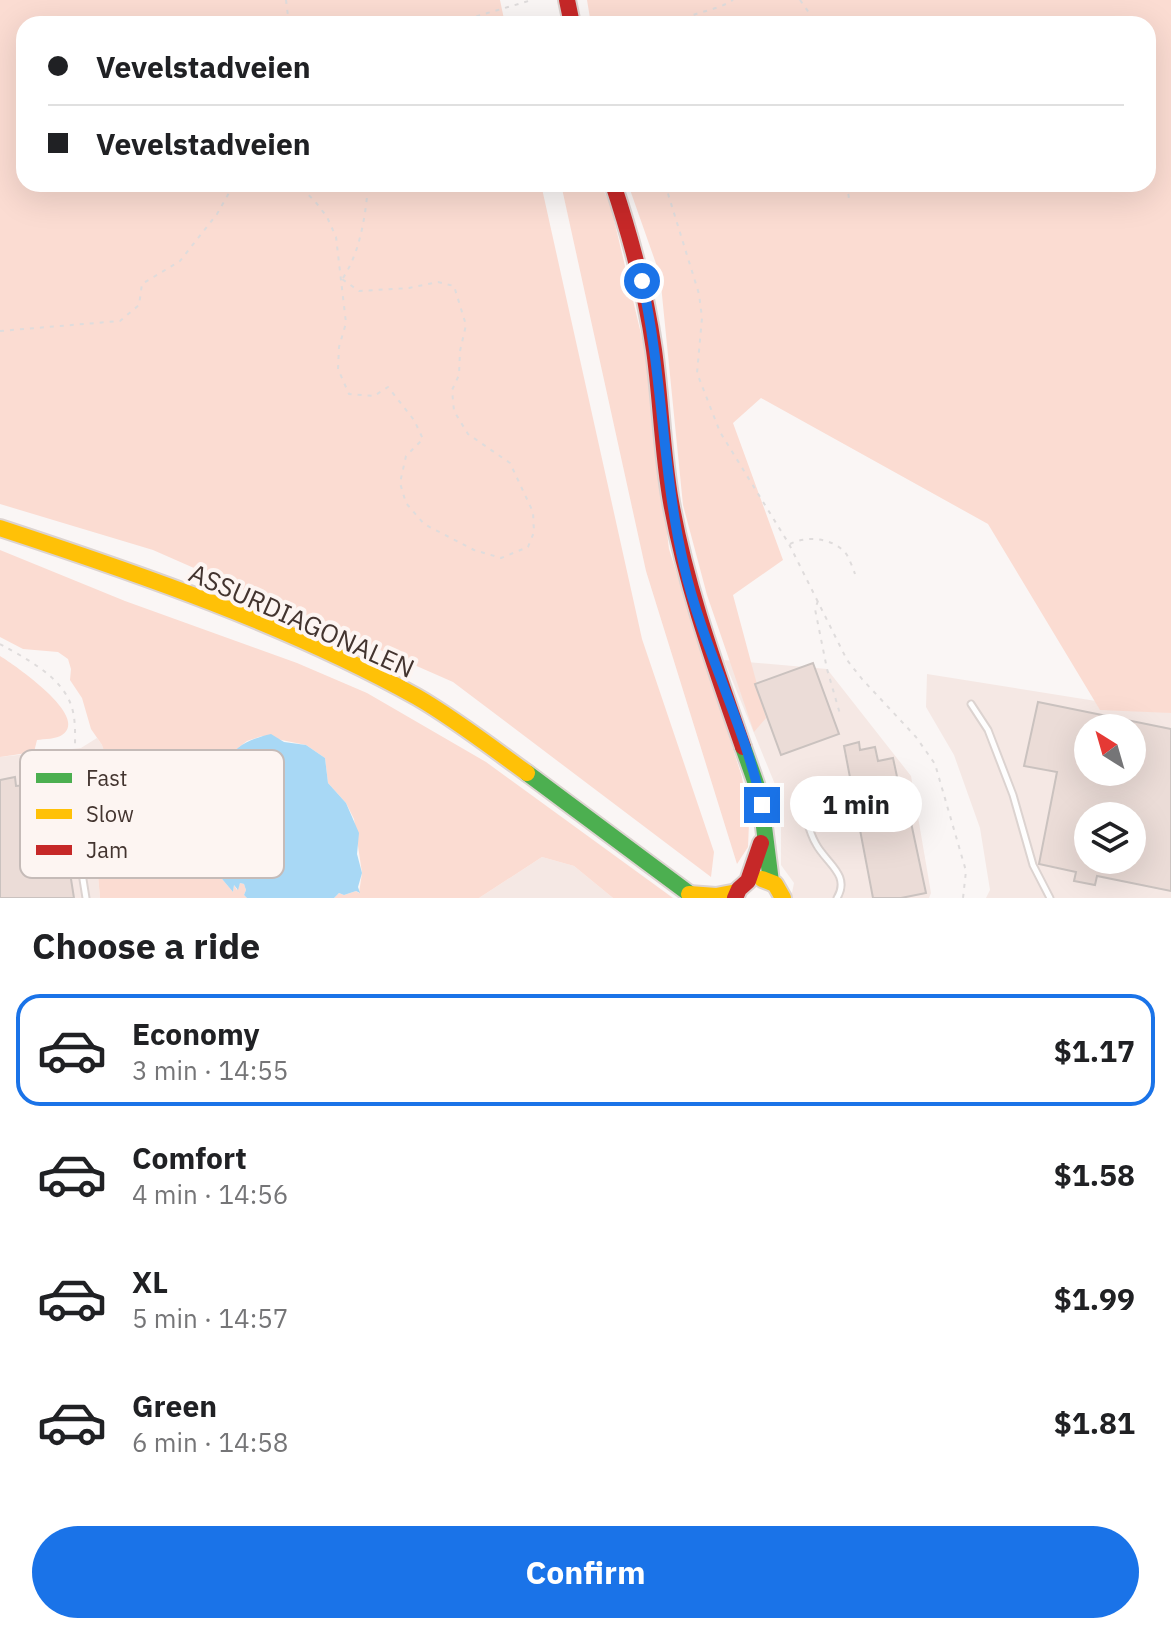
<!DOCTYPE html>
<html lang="en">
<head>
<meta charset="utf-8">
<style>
	body { margin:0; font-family:"IBM Plex Sans",sans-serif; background:#f2f2f2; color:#202124; height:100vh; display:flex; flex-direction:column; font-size:30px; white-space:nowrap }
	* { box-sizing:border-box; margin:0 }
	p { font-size:26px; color:#757577 }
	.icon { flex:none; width:44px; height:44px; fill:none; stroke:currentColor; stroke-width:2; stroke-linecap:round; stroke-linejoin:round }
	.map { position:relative; height:898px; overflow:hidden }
	.panel { display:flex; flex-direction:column; background:#fff; flex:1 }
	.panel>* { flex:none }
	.hud { position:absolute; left:16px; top:16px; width:1140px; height:176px; border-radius:24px; box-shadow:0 8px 32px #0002; display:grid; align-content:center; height:176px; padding:0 32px; background:#fff }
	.needle { width:52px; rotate:323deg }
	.fabs { position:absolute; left:1074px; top:714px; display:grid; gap:16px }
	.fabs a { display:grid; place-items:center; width:72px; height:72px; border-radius:50%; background:#fff; box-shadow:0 8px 32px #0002; font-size:40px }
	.end { position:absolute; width:36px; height:36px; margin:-18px; border:10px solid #1a73e8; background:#fff; box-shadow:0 0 0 4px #fff }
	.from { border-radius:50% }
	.bubble { position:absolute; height:56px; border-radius:28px; background:#fff; box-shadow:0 8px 32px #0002; font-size:26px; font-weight:700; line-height:56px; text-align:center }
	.hud b { display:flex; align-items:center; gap:28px; height:76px; font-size:30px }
	.hud b+b { border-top:2px solid #e0e0e0 }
	.hud i { width:20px; height:20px; background:#202124 }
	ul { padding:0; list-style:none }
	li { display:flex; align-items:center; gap:24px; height:112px; margin:0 16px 12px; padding:0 16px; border:4px solid transparent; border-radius:24px }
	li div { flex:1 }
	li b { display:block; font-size:30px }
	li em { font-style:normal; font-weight:700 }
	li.active { border-color:#1a73e8 }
	li>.icon { width:72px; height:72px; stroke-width:1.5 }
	h2 { padding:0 32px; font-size:36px; line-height:96px }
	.primary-button { display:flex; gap:16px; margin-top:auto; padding:16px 32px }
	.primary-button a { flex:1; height:92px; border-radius:48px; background:#1a73e8; color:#fff; font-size:32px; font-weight:700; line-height:92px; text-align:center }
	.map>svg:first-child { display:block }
	.built { fill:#f5e8e4; fill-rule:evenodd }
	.green { fill:#fbdcd2 }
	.water { fill:#a8d8f5 }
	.building { fill:#ebdcd7; stroke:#cac2bf; stroke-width:2; fill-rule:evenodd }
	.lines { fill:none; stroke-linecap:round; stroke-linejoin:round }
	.lane-casing { stroke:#dcd3d0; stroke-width:9 }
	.fast-casing { stroke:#dcd3d0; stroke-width:20 }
	.slow-casing { stroke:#dcd3d0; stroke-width:20 }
	.jam-casing { stroke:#dcd3d0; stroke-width:20 }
	.path { stroke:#dfdcdc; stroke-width:2; stroke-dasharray:4 6; stroke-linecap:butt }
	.lane { stroke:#fefefe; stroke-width:5 }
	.fast { stroke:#4caf50; stroke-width:16 }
	.slow { stroke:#ffc107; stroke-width:16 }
	.jam { stroke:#c62828; stroke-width:16 }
	.route { stroke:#1a73e8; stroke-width:10 }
	.labels { text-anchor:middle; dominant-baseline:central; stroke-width:8; stroke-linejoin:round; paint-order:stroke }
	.street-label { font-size:26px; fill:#43342f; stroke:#fdf5f2 }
	.key { fill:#fdf5f2; stroke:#c5bbb8; stroke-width:2 }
	.key-label { font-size:22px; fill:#43342f }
</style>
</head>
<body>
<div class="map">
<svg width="1171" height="898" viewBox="0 0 1171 898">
	<rect width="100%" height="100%" fill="#faf6f5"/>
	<g class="built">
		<polygon points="724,660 827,669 911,776 931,893 929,898 791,898 794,883 781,865 781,799"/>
		<path d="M927,674l244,39v185h-185l4,-8 -10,-62 -26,-73 -28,-48zM1088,728h44v44h-44zM1088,816h44v44h-44z"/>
		<polygon points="97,738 102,745 128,823 124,831 95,841 100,898 0,898 0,757 81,748"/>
		<polygon points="542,857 574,866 613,898 479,898"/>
	</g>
	<g class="green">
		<polygon points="0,0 500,0 505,24 24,24 24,184 541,184 642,639 714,852 711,877 453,682 153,550 0,504"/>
		<polygon points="587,0 1171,0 1171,713 1100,710 988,524 761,398 733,423 783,560 733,595 766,718 754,732 707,595 683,505 660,275 628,184 1148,184 1148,24 591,24"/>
		<polygon points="561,184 601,184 611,207 646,355 669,549 742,777 749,823 748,847 737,864 646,571"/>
		<polygon points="0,550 125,601 297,663 367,693 486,762 673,898 613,898 574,866 542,857 479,898 334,898 339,893 344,895 356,891 359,893 362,873 354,819 346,803 328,783 325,758 306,745 262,736 247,741 229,755 223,768 222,781 218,788 226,807 231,831 228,833 219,820 213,826 218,832 213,839 221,861 217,873 233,892 234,885 237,890 240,883 244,884 246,890 244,895 247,898 100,898 95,841 100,836 124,831 128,823 102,745 91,729 82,698 70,680 71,669 68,659 58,652 23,649 0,637"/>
		<path d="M0,656c13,8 91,61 62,79 -5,4 -18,4 -25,5l-3,12 -34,5z"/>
	</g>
	<path class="water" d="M271,734l13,8 22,3 19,13 3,25 18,20 13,30 -2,21 5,19 -4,14 2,6 -4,-2 -12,4 -5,-2 -5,5h-87l-3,-3 2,-5 -2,-6 -4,-1 -2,7 -4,-5 -1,7 -16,-19 4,-12 -4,-11 -6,2 -2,-11 9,-9 -5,-8 8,-6 7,14 3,-4 -5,-21 -6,-5c-2,-11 1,-15 3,-25 3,-28 23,-37 48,-43z"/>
	<g class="building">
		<polygon points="813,663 839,734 781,755 755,684"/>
		<path d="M1038,702l133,27v162l-74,-15 -2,9 -21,-4 2,-9 -37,-8 18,-92 -33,-6zM1088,728h44v44h-44zM1088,816h44v44h-44z"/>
		<polygon points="859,742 860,750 875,747 878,761 893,758 902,800 906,799 926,893 901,898 873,898 844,746"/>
		<polygon points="15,777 16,786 27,785 33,824 23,826 30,866 68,860 74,898 0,898 0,780"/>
	</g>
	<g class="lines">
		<g class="lane-casing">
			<g id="lane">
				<polyline points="971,704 988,730 1013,795 1033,865 1050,898"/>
				<polyline points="64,761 86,898"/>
				<path d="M805,814c3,10 5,20 11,30 10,19 35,31 21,54"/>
				<polyline points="74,821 101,812 91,756 37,766 51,844 77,839"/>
			</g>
		</g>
		<g class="fast-casing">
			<g id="fast">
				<polyline points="743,747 760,795 771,882"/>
				<polyline points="527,773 695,898"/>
			</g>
		</g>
		<g class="slow-casing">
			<g id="slow">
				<path d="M0,528c140,46 288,97 417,169 38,22 74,50 110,76"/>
				<polyline points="762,879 775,884 783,898"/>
				<polyline points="689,894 716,896 737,892"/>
			</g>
		</g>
		<g class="jam-casing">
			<g id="jam">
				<polyline points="567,0 572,24"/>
				<path d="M613,184c18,54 33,109 41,166 7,50 8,102 17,152 15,84 44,164 72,245"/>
				<polyline points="735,898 739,889 748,881 761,843"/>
			</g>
		</g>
		<g class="path">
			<polyline points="286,0 289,24"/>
			<polyline points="800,0 817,24"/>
			<polyline points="437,24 474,17 532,0"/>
			<path d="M676,24c16,-13 39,-12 57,-24"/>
			<polyline points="282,184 301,188 314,200 327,217 336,237 346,323 339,347 338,369 349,394 374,396 388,387 414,420 423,439 406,456 400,483 406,503 424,524 474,550 501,558 528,547 534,532 533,512 510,463 468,434 454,411 452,390 459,375 460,351 466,325 454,286 438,282 409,288 359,291 342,279"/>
			<polyline points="665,184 699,294 702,318 697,373 720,432 789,544 847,660 862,679 916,737 935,764 966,871 963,898"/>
			<polyline points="847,184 849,199"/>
			<path d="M343,278c17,-26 23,-63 25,-94"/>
			<polyline points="0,331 120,321 139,305 142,284 180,261 217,214 234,184"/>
			<path d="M790,544c17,-9 45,-6 57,11 3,6 6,13 8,19"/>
			<polyline points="818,601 815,609 827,669 840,714"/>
			<path d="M0,644c25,14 61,32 71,61 5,13 4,30 4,44"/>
		</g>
		<use href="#lane" class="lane"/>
		<use href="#fast" class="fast"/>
		<use href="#slow" class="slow"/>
		<use href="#jam" class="jam"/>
	</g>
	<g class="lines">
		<path class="route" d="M642,281c21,94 20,191 42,285 19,82 60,157 78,239"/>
	</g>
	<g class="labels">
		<g class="street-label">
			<text transform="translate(302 620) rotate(24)">ASSURDIAGONALEN</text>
		</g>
	</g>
	<rect x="20" y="750" width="264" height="128" rx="12" class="key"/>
	<rect x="36" y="773" width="36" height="10" fill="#4caf50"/>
	<rect x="36" y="809" width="36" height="10" fill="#ffc107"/>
	<rect x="36" y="845" width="36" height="10" fill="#c62828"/>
	<g class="key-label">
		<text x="86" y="786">Fast</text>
		<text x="86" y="822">Slow</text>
		<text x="86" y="858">Jam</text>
	</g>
</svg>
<div class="fabs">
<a><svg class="needle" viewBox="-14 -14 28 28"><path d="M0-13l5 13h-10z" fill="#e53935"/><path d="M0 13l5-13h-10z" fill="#757577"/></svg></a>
<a><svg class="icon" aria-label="layers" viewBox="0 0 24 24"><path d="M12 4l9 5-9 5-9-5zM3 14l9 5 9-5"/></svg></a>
</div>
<i class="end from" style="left:642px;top:281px"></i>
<i class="end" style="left:762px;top:805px"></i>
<div class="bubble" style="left:790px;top:776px;width:132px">1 min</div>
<div class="hud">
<b><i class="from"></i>Vevelstadveien</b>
<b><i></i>Vevelstadveien</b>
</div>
</div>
<section class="panel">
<h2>Choose a ride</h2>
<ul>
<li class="active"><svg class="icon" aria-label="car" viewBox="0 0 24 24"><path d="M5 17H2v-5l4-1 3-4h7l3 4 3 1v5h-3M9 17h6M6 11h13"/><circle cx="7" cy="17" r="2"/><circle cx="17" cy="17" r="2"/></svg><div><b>Economy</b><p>3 min · 14:55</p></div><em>$1.17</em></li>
<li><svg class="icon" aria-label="car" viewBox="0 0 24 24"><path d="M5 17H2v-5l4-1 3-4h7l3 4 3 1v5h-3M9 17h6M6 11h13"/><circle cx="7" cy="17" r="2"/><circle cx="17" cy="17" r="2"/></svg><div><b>Comfort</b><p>4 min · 14:56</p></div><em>$1.58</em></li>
<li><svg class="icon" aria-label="car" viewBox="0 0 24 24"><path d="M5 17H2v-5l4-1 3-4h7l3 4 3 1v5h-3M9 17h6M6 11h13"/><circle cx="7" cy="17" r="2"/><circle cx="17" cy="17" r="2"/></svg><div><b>XL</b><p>5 min · 14:57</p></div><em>$1.99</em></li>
<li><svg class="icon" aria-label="car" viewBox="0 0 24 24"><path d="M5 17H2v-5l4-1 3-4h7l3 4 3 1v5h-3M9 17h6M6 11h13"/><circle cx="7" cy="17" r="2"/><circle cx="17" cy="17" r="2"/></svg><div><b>Green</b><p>6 min · 14:58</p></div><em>$1.81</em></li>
</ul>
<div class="primary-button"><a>Confirm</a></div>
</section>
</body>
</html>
